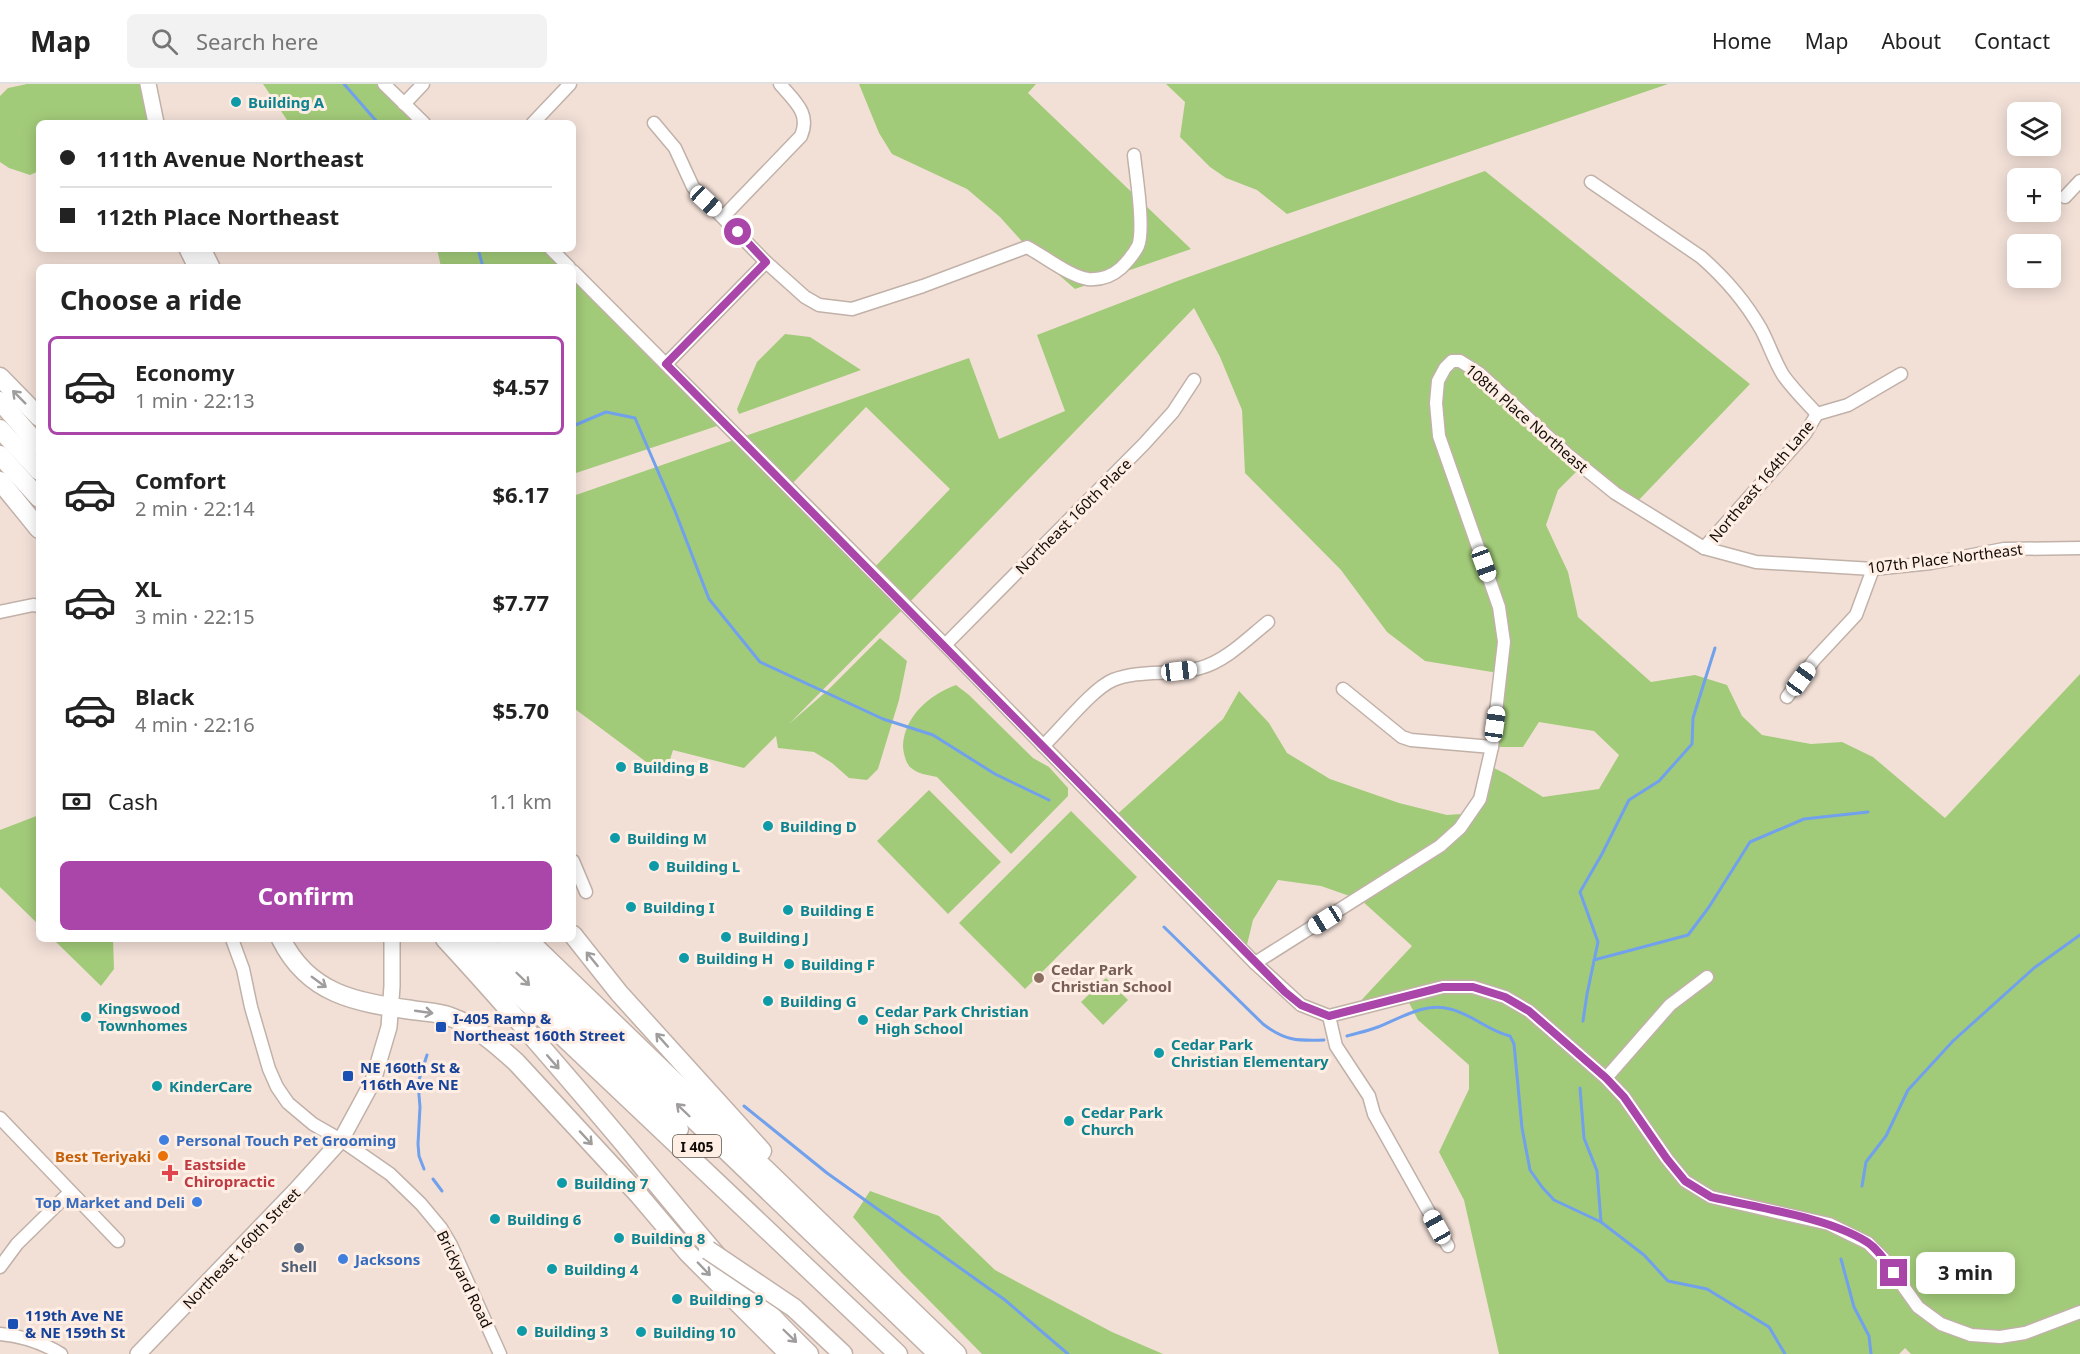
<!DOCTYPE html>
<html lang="en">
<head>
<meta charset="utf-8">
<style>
	body { margin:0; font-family:"Noto Sans",sans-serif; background:#f2f2f2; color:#222; height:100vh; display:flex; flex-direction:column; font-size:22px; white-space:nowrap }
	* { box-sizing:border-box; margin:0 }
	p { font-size:20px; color:#767676 }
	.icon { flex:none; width:33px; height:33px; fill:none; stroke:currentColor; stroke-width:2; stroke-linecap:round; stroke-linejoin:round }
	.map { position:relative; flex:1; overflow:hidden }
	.side { position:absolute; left:36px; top:180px; width:540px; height:678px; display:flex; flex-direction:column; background:#fff; border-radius:9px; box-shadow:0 3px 15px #0003 }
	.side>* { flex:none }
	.banner { position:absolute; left:36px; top:36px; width:540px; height:132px; border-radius:9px; box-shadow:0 3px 15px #0003; display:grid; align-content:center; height:132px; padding:0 24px; background:#fff }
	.controls { position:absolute; left:2007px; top:18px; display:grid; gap:12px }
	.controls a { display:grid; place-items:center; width:54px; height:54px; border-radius:9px; background:#fff; box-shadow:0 3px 15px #0003; font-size:30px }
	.end { position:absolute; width:27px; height:27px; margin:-14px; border:8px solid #aa45aa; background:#fff; box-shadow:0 0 0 3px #fff }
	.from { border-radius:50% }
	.bubble { position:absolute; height:42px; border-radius:9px; background:#fff; box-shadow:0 3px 15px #0003; font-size:20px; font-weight:700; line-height:42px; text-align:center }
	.car { position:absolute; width:18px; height:36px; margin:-18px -9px; border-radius:8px; box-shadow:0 0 4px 2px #0007; background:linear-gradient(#fff 24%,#345 0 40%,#fff 0 76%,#345 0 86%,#fff 0) }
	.banner b { display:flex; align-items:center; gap:21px; height:57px; font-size:22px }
	.banner b+b { border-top:2px solid #e0e0e0 }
	.banner i { width:15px; height:15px; background:#222 }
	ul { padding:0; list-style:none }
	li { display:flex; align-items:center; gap:18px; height:99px; margin:0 12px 9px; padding:0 12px; border:3px solid transparent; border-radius:9px }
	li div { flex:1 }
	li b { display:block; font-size:22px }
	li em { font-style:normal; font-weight:700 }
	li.active { border-color:#aa45aa }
	li>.icon { width:54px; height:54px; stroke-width:1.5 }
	h2 { padding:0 24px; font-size:27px; line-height:72px }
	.pay { display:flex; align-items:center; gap:15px; height:66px; padding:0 24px; font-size:22px }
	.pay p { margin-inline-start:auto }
	.cta { display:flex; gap:12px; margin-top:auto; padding:12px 24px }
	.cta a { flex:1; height:69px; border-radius:9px; background:#aa45aa; color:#fff; font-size:24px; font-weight:700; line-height:69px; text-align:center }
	header { display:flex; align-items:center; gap:36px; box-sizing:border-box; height:84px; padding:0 30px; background:#fff; border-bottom:2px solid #e0e0e0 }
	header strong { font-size:28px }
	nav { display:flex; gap:33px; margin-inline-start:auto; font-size:21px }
	.search { width:420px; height:54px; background:#f2f2f2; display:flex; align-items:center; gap:15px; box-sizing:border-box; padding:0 21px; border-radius:9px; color:#767676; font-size:22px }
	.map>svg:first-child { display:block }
	.green { fill:#a2cb79; fill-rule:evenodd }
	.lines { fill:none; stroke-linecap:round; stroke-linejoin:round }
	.stream { stroke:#71a0ec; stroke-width:3 }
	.minor-casing { stroke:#c1b1a8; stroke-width:15 }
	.major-casing { stroke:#c1b1a8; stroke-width:18 }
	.highway-casing { stroke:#c1b1a8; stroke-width:21 }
	.minor { stroke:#fff; stroke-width:12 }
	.major { stroke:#fff; stroke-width:15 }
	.highway { stroke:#fff; stroke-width:18 }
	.highway-bridge-casing { stroke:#c1b1a8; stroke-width:21; stroke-linecap:butt }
	.highway-bridge { stroke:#fff; stroke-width:18 }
	.oneway { stroke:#a09e9c }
	.route { stroke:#aa45aa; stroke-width:8 }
	.culture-dot { fill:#0f9aa8; stroke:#ffeee4; stroke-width:2 }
	.education-dot { fill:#8d6e63; stroke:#ffeee4; stroke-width:2 }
	.transit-dot { fill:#1a4fb4; stroke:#ffeee4; stroke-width:2 }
	.shop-dot { fill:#3f7fe0; stroke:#ffeee4; stroke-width:2 }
	.food-dot { fill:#e8710a; stroke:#ffeee4; stroke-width:2 }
	.health-dot { fill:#e0444e; stroke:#ffeee4; stroke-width:2 }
	.service-dot { fill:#5c6f8a; stroke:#ffeee4; stroke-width:2 }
	.labels { text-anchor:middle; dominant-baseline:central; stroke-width:6; stroke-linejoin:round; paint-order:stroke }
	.shield { fill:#ffeee4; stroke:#58504a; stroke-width:1.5 }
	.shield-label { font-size:14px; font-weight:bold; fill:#110c08 }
	.culture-label { font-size:15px; font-weight:bold; fill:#0d838f; stroke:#ffeee4; text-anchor:start }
	.street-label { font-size:15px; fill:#110c08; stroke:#ffeee4 }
	.education-label { font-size:15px; font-weight:bold; fill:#785e54; stroke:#ffeee4; text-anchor:start }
	.transit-label { font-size:15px; font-weight:bold; fill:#164399; stroke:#ffeee4; text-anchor:start }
	.shop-label { font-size:15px; font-weight:bold; fill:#366cbe; stroke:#ffeee4; text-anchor:start }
	.food-label { font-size:15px; font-weight:bold; fill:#c56008; stroke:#ffeee4; text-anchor:end }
	.health-label { font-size:15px; font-weight:bold; fill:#be3a42; stroke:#ffeee4; text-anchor:start }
	.service-label { font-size:15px; font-weight:bold; fill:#4e5e75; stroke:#ffeee4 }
</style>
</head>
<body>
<header>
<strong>Map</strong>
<div class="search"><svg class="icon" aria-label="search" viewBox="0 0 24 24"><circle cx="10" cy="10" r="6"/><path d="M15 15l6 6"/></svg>Search here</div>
<nav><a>Home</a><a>Map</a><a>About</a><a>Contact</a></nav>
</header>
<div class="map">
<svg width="2080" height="1270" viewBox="0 0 2080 1270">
	<rect width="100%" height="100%" fill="#f2e0d7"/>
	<g class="green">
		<polygon points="27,0 148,0 156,39 39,39 39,87 30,91 9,84 0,78 0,12 8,4"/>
		<polygon points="263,0 384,0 424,39 289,39"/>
		<polygon points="859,0 1036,0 1028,9 1191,165 1075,205 1027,163 1000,133 967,105 892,70 879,49"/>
		<polygon points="1166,0 1668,0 1287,130 1257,106 1226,94 1210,83 1180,53 1185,18"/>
		<path d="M1485,87l265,213 -114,119 -52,-39 -26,26 -12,35 22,47 10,45 73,65 44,-7 32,10 15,31 20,19 49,9 31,-2 31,15 72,61 135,-144v680h-169l-6,-6 -6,6h-400l-35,-154 -25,-48 30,-63v-24l-51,-45 -13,-25 -51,13 58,-62 -51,-46 -40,-14 -43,-6 -25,40 -8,33 -132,-135 110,-99 16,-28 30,32 18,30 43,26 69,24 48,12 28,-2 11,-49 20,10 37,23 56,-8 20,-34 -25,-24 -55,-9 -16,25h-31l6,-74 -73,-12 -38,-29 -46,-62 -96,-97 -3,-63 -22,-53 -26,-49 -288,298 -117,118 40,-35 51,-51 27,23 -8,39 -21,69 -11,11 -18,-2 -17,-15 -18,-11 -36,-4 -2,-12 -32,32 -71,-18 -8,26 -90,-67 -2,1v-214l396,-138 30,81 66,-28 -28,-76 143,-55zM866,323l84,82 -79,82 -83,-83z"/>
		<polygon points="437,165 551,165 569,183 441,183"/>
		<polygon points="573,187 723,340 573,390"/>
		<polygon points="785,250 810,253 861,286 739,330 737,325 757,278"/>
		<path d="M956,601l13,10 64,63 16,9 19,21v8l-57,58 -74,-77c-9,-2 -20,-3 -27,-10 -4,-4 -7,-15 -7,-22 2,-29 26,-50 53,-60z"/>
		<polygon points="929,706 1001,778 948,830 877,757"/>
		<polygon points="1071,727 1137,793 1025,905 959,839"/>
		<polygon points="39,731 39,841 0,803 0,746"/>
		<polygon points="53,855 113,855 114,885 101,902"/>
		<polygon points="1106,894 1128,916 1103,941 1081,918"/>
		<polygon points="870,1107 939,1132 995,1186 1112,1248 1163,1270 982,1270 901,1188 853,1133"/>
	</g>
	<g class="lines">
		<g class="stream">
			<polyline points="344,0 378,39"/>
			<polyline points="478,165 483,183"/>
			<polyline points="573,342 606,328 635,334 675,427 709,515 760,578 883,635 933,651 995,690 1049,716"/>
			<path d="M1164,843l99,97c22,17 35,17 61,16"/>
			<polyline points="1594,876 1688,851 1709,823 1750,758 1804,735 1868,728"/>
			<polyline points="1583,937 1587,910 1598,858 1580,808 1602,770 1629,716 1659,697 1692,660 1693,634 1715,564"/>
			<path d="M1347,952c10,-3 21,-5 31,-9 23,-9 47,-25 72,-18 22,5 38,22 60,27l4,8 8,84 8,42 12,17 12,13 47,22 43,33 24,26 39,8 62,38 16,27"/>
			<polyline points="1580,1004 1584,1054 1597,1087 1601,1138"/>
			<polyline points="744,1022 827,1089 1005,1216 1068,1270"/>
			<polyline points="424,1085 419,1072 418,1060 420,1023 418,999 427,971"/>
			<polyline points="433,1095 442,1107"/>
			<polyline points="1862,1102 1866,1078 1886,1052 1908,1006 1953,957 2034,884 2080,851"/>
			<polyline points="1841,1175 1854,1223 1869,1252 1871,1270"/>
		</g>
		<g class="minor-casing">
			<g id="minor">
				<polyline points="384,0 424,39"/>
				<polyline points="404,20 423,0"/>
				<polyline points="533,39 570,0"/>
				<path d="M654,39l21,25 18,39 73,75 39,35 14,8 33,4 71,-23 104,-39c17,9 42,29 61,32 12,1 24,-3 33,-11 7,-7 13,-14 17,-22 7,-17 -2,-71 -4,-91"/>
				<path d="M1591,98l110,75c24,21 44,44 60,72 8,15 13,31 22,46 10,14 23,27 34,39"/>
				<polyline points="2065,113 2080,97"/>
				<path d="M723,133l78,-81c10,-23 -7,-35 -21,-52"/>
				<polyline points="551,165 569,183"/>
				<polyline points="573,187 945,561 1255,879 1301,921 1329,932 1443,903 1473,903 1505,913 1529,927 1606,994 1624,1013 1667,1075 1685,1097 1711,1113 1829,1140 1868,1159 1883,1174 1918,1223 1941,1240 1971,1251 2000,1253 2025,1249 2080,1228"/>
				<polyline points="666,280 766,178"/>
				<polyline points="1817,330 1848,321 1901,290"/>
				<polyline points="1704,464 1805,350 1817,330"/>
				<polyline points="0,528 33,521 39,522"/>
				<polyline points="945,561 1144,360 1173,328 1194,296"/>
				<polyline points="1343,605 1402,653 1411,656 1492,663"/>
				<polyline points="1787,613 1814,576 1856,531 1873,485"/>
				<path d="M1043,662c18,-17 49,-57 70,-66 27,-11 59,-4 87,-12 26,-7 48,-30 68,-46"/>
				<polyline points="573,777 586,808"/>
				<polyline points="232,855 243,885 251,923 269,985 277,1003 288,1019 313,1040 341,1056 390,1090 421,1120 441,1144 451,1161 500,1270"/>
				<polyline points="1255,879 1440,762 1460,744 1480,715 1492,663 1504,558 1499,523 1439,352 1436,319 1438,297 1445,284 1452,277 1460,277 1479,289 1567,370 1615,409 1704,464 1756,478 1873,485 1931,479 2004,465 2080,464"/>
				<polyline points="1329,932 1336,962 1369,1012 1374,1030 1448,1162"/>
				<polyline points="1606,994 1670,921 1707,893"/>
				<polyline points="0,1034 118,1157"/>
				<polyline points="0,1183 17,1160 70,1108"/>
				<path d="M0,1250c21,2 43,9 61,20"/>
			</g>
		</g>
		<g class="major-casing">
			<g id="major">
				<polyline points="148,0 156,39"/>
				<polyline points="187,165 196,183"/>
				<polyline points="203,165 212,183"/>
				<polyline points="138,1270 295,1107 341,1056 373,997 389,943 392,902 392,855"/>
			</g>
		</g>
		<g class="highway-casing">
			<g id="highway">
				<polyline points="0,293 39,333"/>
				<polyline points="0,317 39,362"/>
				<polyline points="0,345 39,387"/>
				<polyline points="0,371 39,414"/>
				<polyline points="0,397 39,445"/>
				<polyline points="573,851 619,909 762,1067"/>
				<path d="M281,855c28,56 75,63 131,71 11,2 25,2 36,6 27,9 48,28 68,46l122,132 50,59 101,101"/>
				<path d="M445,855c62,67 121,136 180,206 59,72 117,144 184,209"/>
				<polyline points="460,855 898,1270"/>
				<polyline points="481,855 679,1045"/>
				<polyline points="506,855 938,1270"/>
				<polyline points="527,855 957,1270"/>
				<polyline points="794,1224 843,1270"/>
			</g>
		</g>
		<use href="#minor" class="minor"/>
		<use href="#major" class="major"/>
		<use href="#highway" class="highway"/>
		<g class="highway-bridge-casing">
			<polyline id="highway-bridge" points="708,1166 794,1224"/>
		</g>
		<use href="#highway-bridge" class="highway-bridge"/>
	</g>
	<defs><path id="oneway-shaft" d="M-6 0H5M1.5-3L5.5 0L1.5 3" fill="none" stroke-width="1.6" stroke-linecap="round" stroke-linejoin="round" transform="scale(1.5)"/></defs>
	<g class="oneway">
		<use href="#oneway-shaft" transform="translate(19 313) rotate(-135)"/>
		<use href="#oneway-shaft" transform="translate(592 875) rotate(-129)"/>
		<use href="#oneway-shaft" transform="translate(523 895) rotate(44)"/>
		<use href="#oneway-shaft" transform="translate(319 898) rotate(36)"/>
		<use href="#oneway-shaft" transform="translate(424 928) rotate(8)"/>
		<use href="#oneway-shaft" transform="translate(662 956) rotate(-132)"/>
		<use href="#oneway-shaft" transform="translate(553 978) rotate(49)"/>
		<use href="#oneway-shaft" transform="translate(683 1026) rotate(-136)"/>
		<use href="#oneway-shaft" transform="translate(586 1054) rotate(47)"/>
		<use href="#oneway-shaft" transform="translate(704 1185) rotate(46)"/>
		<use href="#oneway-shaft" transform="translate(790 1252) rotate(44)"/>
	</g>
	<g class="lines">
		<path class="route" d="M738,148l28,30 -100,102 619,628 16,13 28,11 114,-29h30l32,10 24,14 77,67 18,19 43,62 18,22 26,16c47,11 116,20 156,45 11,7 19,20 27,31"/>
	</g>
	<g class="culture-dot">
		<circle cx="236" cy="18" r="6"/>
		<circle cx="621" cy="683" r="6"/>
		<circle cx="768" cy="742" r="6"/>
		<circle cx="615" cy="754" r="6"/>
		<circle cx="654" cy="782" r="6"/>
		<circle cx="631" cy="823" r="6"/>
		<circle cx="788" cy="826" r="6"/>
		<circle cx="726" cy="853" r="6"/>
		<circle cx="684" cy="874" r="6"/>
		<circle cx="789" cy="880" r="6"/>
		<circle cx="768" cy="917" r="6"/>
		<circle cx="86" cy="933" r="6"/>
		<circle cx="863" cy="936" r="6"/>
		<circle cx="1159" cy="969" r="6"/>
		<circle cx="157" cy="1002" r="6"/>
		<circle cx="1069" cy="1037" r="6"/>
		<circle cx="562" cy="1099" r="6"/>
		<circle cx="495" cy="1135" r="6"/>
		<circle cx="619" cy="1154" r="6"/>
		<circle cx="552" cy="1185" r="6"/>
		<circle cx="677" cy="1215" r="6"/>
		<circle cx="522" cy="1247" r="6"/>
		<circle cx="641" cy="1248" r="6"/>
	</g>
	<circle class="education-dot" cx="1039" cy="894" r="6"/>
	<g class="transit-dot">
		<rect x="435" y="937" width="12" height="12" rx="3"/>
		<rect x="342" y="986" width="12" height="12" rx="3"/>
		<rect x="7" y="1234" width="12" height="12" rx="3"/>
	</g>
	<g class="shop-dot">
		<circle cx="164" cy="1056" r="6"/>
		<circle cx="197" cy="1118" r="6"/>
		<circle cx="343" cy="1175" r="6"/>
	</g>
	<circle class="food-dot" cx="163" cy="1072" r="6"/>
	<path class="health-dot" d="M167 1080h6v6h6v6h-6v6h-6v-6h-6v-6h6z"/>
	<circle class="service-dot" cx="299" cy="1164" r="6"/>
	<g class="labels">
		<rect class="shield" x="673" y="1051" width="48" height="22" rx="4.5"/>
		<g class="shield-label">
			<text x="697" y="1062">I 405</text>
		</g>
		<g class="culture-label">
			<text x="248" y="18">Building A</text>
			<text x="633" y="683">Building B</text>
			<text x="780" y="742">Building D</text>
			<text x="627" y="754">Building M</text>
			<text x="666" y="782">Building L</text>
			<text x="643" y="823">Building I</text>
			<text x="800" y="826">Building E</text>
			<text x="738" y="853">Building J</text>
			<text x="696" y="874">Building H</text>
			<text x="801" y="880">Building F</text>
			<text x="780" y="917">Building G</text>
			<text x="98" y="924">Kingswood<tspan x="98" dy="17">Townhomes</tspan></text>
			<text x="875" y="927">Cedar Park Christian<tspan x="875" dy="17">High School</tspan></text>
			<text x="1171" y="960">Cedar Park<tspan x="1171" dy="17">Christian Elementary</tspan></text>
			<text x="169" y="1002">KinderCare</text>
			<text x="1081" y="1028">Cedar Park<tspan x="1081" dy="17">Church</tspan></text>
			<text x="574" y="1099">Building 7</text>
			<text x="507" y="1135">Building 6</text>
			<text x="631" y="1154">Building 8</text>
			<text x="564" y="1185">Building 4</text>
			<text x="689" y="1215">Building 9</text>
			<text x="534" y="1247">Building 3</text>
			<text x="653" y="1248">Building 10</text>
		</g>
		<g class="street-label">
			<text transform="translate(1527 334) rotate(41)">108th Place Northeast</text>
			<text transform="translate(1761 397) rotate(-50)">Northeast 164th Lane</text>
			<text transform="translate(1073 432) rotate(-45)">Northeast 160th Place</text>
			<text transform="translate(1945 474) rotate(-7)">107th Place Northeast</text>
			<text transform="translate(241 1164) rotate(-46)">Northeast 160th Street</text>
			<text transform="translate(465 1195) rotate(64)">Brickyard Road</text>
		</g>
		<g class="education-label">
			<text x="1051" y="885">Cedar Park<tspan x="1051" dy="17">Christian School</tspan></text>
		</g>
		<g class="transit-label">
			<text x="453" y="934">I-405 Ramp &amp;<tspan x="453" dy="17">Northeast 160th Street</tspan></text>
			<text x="360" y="983">NE 160th St &amp;<tspan x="360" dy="17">116th Ave NE</tspan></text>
			<text x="25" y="1231">119th Ave NE<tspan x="25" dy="17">&amp; NE 159th St</tspan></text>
		</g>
		<g class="shop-label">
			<text x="176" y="1056">Personal Touch Pet Grooming</text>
			<text x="185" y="1118" text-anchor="end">Top Market and Deli</text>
			<text x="355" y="1175">Jacksons</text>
		</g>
		<g class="food-label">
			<text x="151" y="1072">Best Teriyaki</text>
		</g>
		<g class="health-label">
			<text x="184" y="1080">Eastside<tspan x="184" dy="17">Chiropractic</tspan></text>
		</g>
		<g class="service-label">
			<text x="299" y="1182">Shell</text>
		</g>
	</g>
</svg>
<div class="controls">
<a><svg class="icon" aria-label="layers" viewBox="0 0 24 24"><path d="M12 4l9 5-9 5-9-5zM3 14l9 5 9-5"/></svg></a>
<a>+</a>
<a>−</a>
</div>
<i class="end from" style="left:738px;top:148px"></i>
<i class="end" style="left:1894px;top:1189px"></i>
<div class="bubble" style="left:1916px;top:1168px;width:99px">3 min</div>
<i class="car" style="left:706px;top:117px;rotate:133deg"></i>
<i class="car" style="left:1484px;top:480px;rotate:160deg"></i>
<i class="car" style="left:1179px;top:587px;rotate:83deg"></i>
<i class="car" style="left:1801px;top:595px;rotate:36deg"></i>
<i class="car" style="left:1495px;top:640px;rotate:8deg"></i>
<i class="car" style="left:1325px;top:836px;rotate:238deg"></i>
<i class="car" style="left:1437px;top:1143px;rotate:331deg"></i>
<div class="banner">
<b><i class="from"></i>111th Avenue Northeast</b>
<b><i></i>112th Place Northeast</b>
</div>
<section class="side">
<h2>Choose a ride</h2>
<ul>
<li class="active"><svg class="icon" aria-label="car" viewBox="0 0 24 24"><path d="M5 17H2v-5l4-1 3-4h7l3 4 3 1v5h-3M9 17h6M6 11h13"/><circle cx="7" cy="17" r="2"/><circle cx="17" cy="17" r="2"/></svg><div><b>Economy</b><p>1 min · 22:13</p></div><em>$4.57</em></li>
<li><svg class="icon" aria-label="car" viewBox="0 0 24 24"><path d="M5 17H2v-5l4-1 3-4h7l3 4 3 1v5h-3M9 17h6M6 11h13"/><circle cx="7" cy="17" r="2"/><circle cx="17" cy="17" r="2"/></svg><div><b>Comfort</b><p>2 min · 22:14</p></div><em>$6.17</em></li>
<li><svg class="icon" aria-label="car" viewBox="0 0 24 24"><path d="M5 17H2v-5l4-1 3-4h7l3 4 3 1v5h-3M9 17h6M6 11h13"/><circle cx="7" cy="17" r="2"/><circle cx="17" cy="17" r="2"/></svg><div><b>XL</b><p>3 min · 22:15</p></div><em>$7.77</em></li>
<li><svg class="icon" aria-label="car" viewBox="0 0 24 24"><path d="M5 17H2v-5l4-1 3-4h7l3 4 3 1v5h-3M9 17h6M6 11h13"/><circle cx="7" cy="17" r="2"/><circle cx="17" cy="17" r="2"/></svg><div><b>Black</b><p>4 min · 22:16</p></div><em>$5.70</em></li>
</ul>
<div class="pay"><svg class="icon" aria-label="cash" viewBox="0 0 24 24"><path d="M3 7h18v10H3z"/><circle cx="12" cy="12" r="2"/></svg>Cash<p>1.1 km</p></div>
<div class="cta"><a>Confirm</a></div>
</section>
</div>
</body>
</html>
